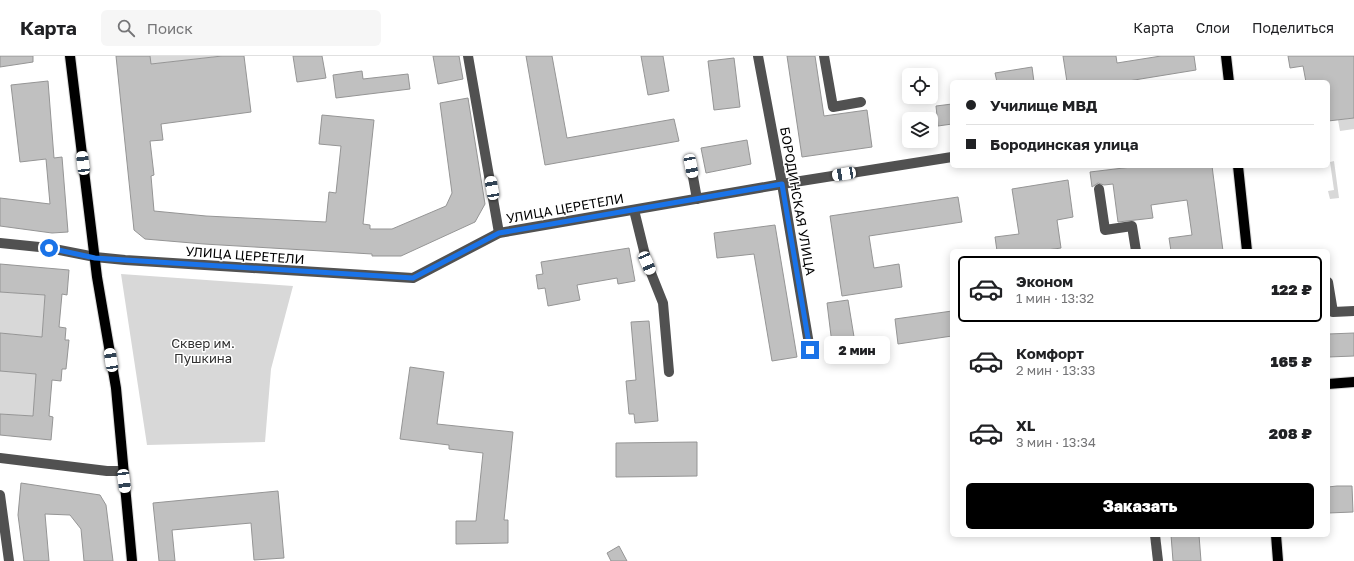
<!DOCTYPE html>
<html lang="ru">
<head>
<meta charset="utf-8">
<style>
	body { margin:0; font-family:"Golos Text",sans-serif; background:#f6f6f6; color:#202124; height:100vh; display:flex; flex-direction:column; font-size:15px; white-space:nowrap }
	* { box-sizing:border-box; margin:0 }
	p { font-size:13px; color:#757577 }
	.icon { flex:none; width:22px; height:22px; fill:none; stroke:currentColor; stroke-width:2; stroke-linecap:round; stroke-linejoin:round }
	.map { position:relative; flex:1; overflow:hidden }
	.panel { position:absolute; left:950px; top:193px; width:380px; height:288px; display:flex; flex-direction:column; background:#fff; border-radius:6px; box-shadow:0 2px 10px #0003 }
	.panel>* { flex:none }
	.hud { position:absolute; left:950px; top:24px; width:380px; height:88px; border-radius:6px; box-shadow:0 2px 10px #0003; display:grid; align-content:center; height:88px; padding:0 16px; background:#fff }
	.buttons { position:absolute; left:902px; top:12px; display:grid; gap:8px }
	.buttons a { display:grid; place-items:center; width:36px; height:36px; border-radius:6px; background:#fff; box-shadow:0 2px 10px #0003; font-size:20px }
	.end { position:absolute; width:18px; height:18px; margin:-9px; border:5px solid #1a73e8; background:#fff; box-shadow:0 0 0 2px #fff }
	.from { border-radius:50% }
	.bubble { position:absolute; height:28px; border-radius:6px; background:#fff; box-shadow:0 2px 10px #0003; font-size:13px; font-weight:800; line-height:28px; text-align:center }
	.car { position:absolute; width:12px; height:24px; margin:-12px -6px; border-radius:5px; box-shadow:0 0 3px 1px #0007; background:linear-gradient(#fff 24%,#345 0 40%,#fff 0 76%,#345 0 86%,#fff 0) }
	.hud b { display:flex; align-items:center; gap:14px; height:38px; font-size:15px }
	.hud b+b { border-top:1px solid #e0e0e0 }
	.hud i { width:10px; height:10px; background:#202124 }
	ul { padding:7px 0 0; list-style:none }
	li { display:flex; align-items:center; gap:12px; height:66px; margin:0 8px 6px; padding:0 8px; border:2px solid transparent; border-radius:6px }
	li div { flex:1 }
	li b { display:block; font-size:15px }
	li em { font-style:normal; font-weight:800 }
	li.on { border-color:#000 }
	li>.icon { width:36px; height:36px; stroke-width:1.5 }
	.action { display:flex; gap:8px; margin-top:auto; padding:8px 16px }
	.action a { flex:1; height:46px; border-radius:6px; background:#000; color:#fff; font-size:16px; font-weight:800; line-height:46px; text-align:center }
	header { display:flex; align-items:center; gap:24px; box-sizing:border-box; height:56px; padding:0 20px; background:#fff; border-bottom:1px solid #e0e0e0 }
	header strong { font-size:19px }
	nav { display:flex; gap:22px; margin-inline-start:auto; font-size:14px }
	.search { width:280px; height:36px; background:#f6f6f6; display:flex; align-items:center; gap:10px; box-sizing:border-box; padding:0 14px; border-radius:6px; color:#757577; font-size:15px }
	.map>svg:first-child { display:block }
	.green { fill:#d8d8d8 }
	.building { fill:#c0c0c0; stroke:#959595 }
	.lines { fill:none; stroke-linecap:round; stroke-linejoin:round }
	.major-casing { stroke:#dbdbdb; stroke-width:12 }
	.minor { stroke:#515151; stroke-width:10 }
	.major { stroke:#000; stroke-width:10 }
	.route { stroke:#1a73e8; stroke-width:5 }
	.labels { text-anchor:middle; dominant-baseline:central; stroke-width:3; stroke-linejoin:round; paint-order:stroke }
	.street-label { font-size:13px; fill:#000; stroke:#fff }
	.park-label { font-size:13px; fill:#2f2f2f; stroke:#fff }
</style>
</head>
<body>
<header>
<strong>Карта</strong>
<div class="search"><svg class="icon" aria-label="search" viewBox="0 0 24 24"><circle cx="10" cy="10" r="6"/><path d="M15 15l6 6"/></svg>Поиск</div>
<nav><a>Карта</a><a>Слои</a><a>Поделиться</a></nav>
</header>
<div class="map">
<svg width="1354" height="505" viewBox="0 0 1354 505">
	<rect width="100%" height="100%" fill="#fff"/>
	<g class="green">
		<polygon points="150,0 220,0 151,8"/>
		<polygon points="1354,62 1354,73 1340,75 1338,64"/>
		<polygon points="1334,105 1339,142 1330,143 1328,135 1334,134 1330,106"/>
		<polygon points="121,218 293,230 271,313 265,386 147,389"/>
		<polygon points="0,236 45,239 42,281 0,277"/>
		<polygon points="0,315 36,318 33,360 0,358"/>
	</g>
	<g class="building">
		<polygon points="0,0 33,0 33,6 0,11"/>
		<polygon points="116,0 150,0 151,8 222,0 244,0 251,56 161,68 163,84 150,85 154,119 151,120 154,155 206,160 326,166 329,136 336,137 341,90 319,88 322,59 374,64 363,168 370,169 370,173 392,173 446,150 452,137 440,47 468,42 485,148 475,166 401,200 372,200 372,198 204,188 145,183 134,174"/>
		<polygon points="293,0 322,0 326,22 297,26"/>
		<polygon points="433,0 459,0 463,23 438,28"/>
		<polygon points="526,0 552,0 567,82 674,63 679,85 545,109"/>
		<polygon points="641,0 663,0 669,35 648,39"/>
		<polygon points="787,0 815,0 824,60 867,54 872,91 802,101"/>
		<polygon points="1063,0 1116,0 1117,7 1161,0 1194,0 1196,14 1122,26 1067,26"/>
		<polygon points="1288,0 1354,0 1354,62 1328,65 1328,26 1306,26 1303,10 1290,12"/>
		<polygon points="734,2 740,51 714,54 708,5"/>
		<polygon points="1032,11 1034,26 997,26 995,17"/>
		<polygon points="362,15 363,23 408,18 410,33 336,42 333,19"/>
		<polygon points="48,25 54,102 62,101 68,176 52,177 0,170 0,142 50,148 46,103 20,106 11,29"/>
		<polygon points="952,48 952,68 938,70 936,50"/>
		<polygon points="747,84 751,108 706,117 701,92"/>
		<polygon points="1140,110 1212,110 1223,195 1171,195 1169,182 1192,179 1187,144 1151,149 1153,162 1118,166 1113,128 1104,129 1098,127 1092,131 1090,116"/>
		<polygon points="1068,124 1073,161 1057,164 1061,192 1040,195 997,195 995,181 1019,178 1012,133"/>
		<polygon points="958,141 962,166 869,180 874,212 899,208 902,231 842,240 830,160"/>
		<polygon points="775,169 797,301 772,305 754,198 717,202 714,177"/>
		<polygon points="629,192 635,225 618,228 617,222 577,229 580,244 548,250 545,232 538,233 536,219 543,218 541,206"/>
		<polygon points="0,208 69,214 67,239 62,238 59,271 66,272 65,284 69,284 66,313 62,313 61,325 52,324 49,360 53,361 51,384 0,379 0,358 33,360 36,318 0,315 0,277 42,281 45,239 0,236"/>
		<polygon points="848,244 856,293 833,296 827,247"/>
		<polygon points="952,255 952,280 898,288 895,263"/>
		<polygon points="649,265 658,365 635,367 634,358 629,358 626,325 636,324 631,266"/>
		<polygon points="1354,277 1354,300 1328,301 1328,278"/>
		<polygon points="410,311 444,316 437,368 513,376 504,464 508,464 508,487 456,488 456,465 476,465 483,397 449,393 449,389 400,383"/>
		<polygon points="697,386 697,420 616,421 616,387"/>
		<polygon points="21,427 100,439 106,449 113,505 84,505 81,473 70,459 45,458 49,505 24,505 18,459"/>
		<polygon points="1337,430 1352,430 1353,456 1328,457 1328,431"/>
		<polygon points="278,435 284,502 254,504 251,467 172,474 175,505 159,505 153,447"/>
		<polygon points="1171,479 1199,479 1201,505 1173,505"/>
		<polygon points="619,490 627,505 611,505 607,497"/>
	</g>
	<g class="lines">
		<g class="major-casing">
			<g id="major">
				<polyline points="70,0 97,221 116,332 132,505"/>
				<polyline points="1226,0 1229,26"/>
				<polyline points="1238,110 1247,195"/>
				<polyline points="1328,328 1354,326"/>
				<polyline points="1276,479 1278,505"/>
			</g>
		</g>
		<g class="minor">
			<polyline points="468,0 499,177"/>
			<polyline points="758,0 782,128 810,294"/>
			<polyline points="824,0 833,51 861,46"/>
			<polyline points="691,110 697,143"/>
			<polyline points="1099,133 1105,174 1132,170 1136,195"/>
			<polyline points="634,154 647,207 663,247 669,316"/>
			<polyline points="0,187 49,192 95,201 125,204 413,222 499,177 782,128 952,101"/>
			<polyline points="1328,226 1333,256 1354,255"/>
			<polyline points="0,402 107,415 122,415"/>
			<polyline points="0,439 9,505"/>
			<polyline points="1155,479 1158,505"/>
		</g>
		<use href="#major" class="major"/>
	</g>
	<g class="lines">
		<polyline class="route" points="49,192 95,202 125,204 413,222 499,177 782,128 810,294"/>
	</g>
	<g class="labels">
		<g class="street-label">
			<text transform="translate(798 145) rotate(80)">БОРОДИНСКАЯ УЛИЦА</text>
			<text transform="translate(565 152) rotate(-10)">УЛИЦА ЦЕРЕТЕЛИ</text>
			<text transform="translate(245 199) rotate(4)">УЛИЦА ЦЕРЕТЕЛИ</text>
		</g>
		<g class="park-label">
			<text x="203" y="287">Сквер им.<tspan x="203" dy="15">Пушкина</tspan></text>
		</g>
	</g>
</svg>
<div class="buttons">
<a><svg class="icon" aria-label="locate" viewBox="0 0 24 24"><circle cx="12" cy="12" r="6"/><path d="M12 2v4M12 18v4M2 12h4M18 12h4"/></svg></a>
<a><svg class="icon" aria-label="layers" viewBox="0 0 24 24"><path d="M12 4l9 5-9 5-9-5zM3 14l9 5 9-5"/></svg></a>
</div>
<i class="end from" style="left:49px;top:192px"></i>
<i class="end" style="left:810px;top:294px"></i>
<div class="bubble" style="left:824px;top:280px;width:66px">2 мин</div>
<i class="car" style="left:83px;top:107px;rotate:353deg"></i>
<i class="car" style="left:691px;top:110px;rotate:169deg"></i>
<i class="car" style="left:844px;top:118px;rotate:261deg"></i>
<i class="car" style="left:492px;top:132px;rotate:350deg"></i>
<i class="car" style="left:647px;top:207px;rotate:157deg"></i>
<i class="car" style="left:111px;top:304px;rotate:351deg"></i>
<i class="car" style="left:124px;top:425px;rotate:173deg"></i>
<div class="hud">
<b><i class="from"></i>Училище МВД</b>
<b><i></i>Бородинская улица</b>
</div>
<section class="panel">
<ul>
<li class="on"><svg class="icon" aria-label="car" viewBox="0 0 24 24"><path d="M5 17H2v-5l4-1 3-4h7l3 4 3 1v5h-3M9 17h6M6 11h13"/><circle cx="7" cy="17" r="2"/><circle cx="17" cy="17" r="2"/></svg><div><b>Эконом</b><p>1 мин · 13:32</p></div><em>122 ₽</em></li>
<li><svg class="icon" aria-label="car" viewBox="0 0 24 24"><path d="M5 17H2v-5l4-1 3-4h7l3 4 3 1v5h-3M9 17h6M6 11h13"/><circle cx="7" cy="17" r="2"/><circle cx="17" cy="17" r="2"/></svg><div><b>Комфорт</b><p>2 мин · 13:33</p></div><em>165 ₽</em></li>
<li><svg class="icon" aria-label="car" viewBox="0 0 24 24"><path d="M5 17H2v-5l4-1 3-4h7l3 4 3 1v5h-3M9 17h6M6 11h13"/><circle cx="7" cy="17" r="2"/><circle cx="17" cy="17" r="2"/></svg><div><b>XL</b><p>3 мин · 13:34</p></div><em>208 ₽</em></li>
</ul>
<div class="action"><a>Заказать</a></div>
</section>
</div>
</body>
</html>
